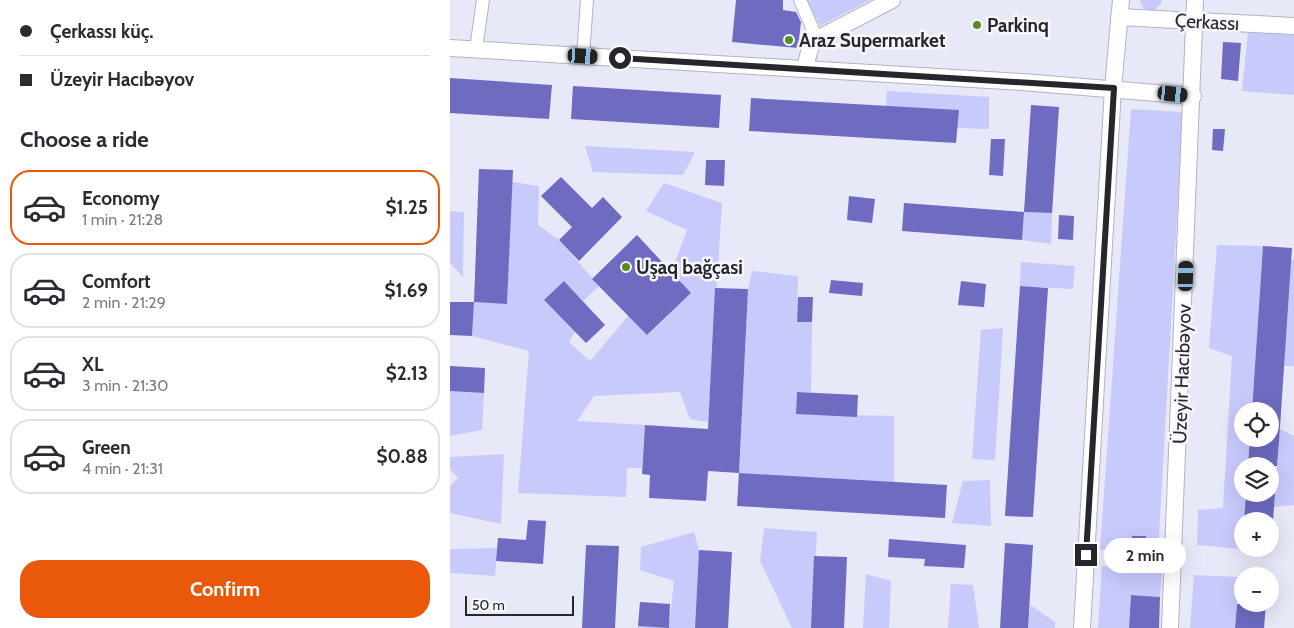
<!DOCTYPE html>
<html lang="en">
<head>
<meta charset="utf-8">
<style>
	body { margin:0; font-family:Cabin,sans-serif; background:#f2f2f3; color:#2b2b33; height:100vh; display:flex; flex-direction:column; font-size:19px; white-space:nowrap }
	* { box-sizing:border-box; margin:0 }
	p { font-size:16px; color:#7c7c81 }
	.icon { flex:none; width:28px; height:28px; fill:none; stroke:currentColor; stroke-width:2; stroke-linecap:round; stroke-linejoin:round }
	.map { position:relative; flex:1; overflow:hidden }
	.drawer { display:flex; flex-direction:column; background:#fff; width:450px }
	.drawer>* { flex:none }
	.guide { display:grid; align-content:center; height:110px; padding:0 20px; background:#fff }
	.buttons { position:absolute; left:784px; top:402px; display:grid; gap:10px }
	.buttons a { display:grid; place-items:center; width:45px; height:45px; border-radius:50%; background:#fff; box-shadow:0 5px 20px #0002; font-size:25px }
	.scale { position:absolute; left:15px; bottom:12px; width:109px; box-sizing:border-box; padding-left:5px; border:2px solid #26262c; border-top:0; font-size:14px; line-height:18px; white-space:nowrap; color:#26262c; -webkit-text-stroke:4px #f6f6fd; paint-order:stroke }
	.end { position:absolute; width:22px; height:22px; margin:-11px; border:6px solid #26262c; background:#fff; box-shadow:0 0 0 2px #fff }
	.from { border-radius:50% }
	.bubble { position:absolute; height:35px; border-radius:18px; background:#fff; box-shadow:0 5px 20px #0002; font-size:16px; font-weight:800; line-height:35px; text-align:center }
	.car { position:absolute; width:15px; height:30px; margin:-15px -8px; border-radius:6px; box-shadow:0 0 4px 1px #0007; background:linear-gradient(#222 24%,#8ab4d8 0 40%,#222 0 76%,#8ab4d8 0 86%,#222 0) }
	.guide b { display:flex; align-items:center; gap:18px; height:48px; font-size:19px }
	.guide b+b { border-top:1px solid #e1e1e2 }
	.guide i { width:12px; height:12px; background:#2b2b33 }
	ul { padding:0; list-style:none }
	li { display:flex; align-items:center; gap:15px; height:75px; margin:0 10px 8px; padding:0 10px; border:2px solid #e1e1e2; border-radius:20px }
	li div { flex:1 }
	li b { display:block; font-size:19px }
	li em { font-style:normal; font-weight:800 }
	li.selected { border-color:#ea580c }
	li>.icon { width:45px; height:45px; stroke-width:1.5 }
	h2 { padding:0 20px; font-size:22px; line-height:60px }
	.button { display:flex; gap:10px; margin-top:auto; padding:10px 20px }
	.button a { flex:1; height:58px; border-radius:20px; background:#ea580c; color:#fff; font-size:20px; font-weight:800; line-height:58px; text-align:center }
	main { display:flex; flex:1; min-height:0 }
	.map>svg:first-child { display:block }
	.green { fill:#c8cafc }
	.building { fill:#6e6bc1 }
	.lines { fill:none; stroke-linecap:round; stroke-linejoin:round }
	.minor-casing { stroke:#b2b3c3; stroke-width:14 }
	.tertiary-casing { stroke:#b2b3c3; stroke-width:18 }
	.minor { stroke:#fff; stroke-width:12 }
	.tertiary { stroke:#fff; stroke-width:16 }
	.route { stroke:#26262c; stroke-width:6 }
	.poi-dot { fill:#578c25; stroke:#f6f6fd; stroke-width:2 }
	.labels { text-anchor:middle; dominant-baseline:central; stroke-width:5; stroke-linejoin:round; paint-order:stroke }
	.street-label { font-size:19px; fill:#26262c; stroke:#f6f6fd }
	.poi-label { font-size:19px; font-weight:bold; fill:#26262c; stroke:#f6f6fd; text-anchor:start }
</style>
</head>
<body>
<main>
<section class="drawer">
<div class="guide">
<b><i class="from"></i>Çerkassı küç.</b>
<b><i></i>Üzeyir Hacıbəyov</b>
</div>
<h2>Choose a ride</h2>
<ul>
<li class="selected"><svg class="icon" aria-label="car" viewBox="0 0 24 24"><path d="M5 17H2v-5l4-1 3-4h7l3 4 3 1v5h-3M9 17h6M6 11h13"/><circle cx="7" cy="17" r="2"/><circle cx="17" cy="17" r="2"/></svg><div><b>Economy</b><p>1 min · 21:28</p></div><em>$1.25</em></li>
<li><svg class="icon" aria-label="car" viewBox="0 0 24 24"><path d="M5 17H2v-5l4-1 3-4h7l3 4 3 1v5h-3M9 17h6M6 11h13"/><circle cx="7" cy="17" r="2"/><circle cx="17" cy="17" r="2"/></svg><div><b>Comfort</b><p>2 min · 21:29</p></div><em>$1.69</em></li>
<li><svg class="icon" aria-label="car" viewBox="0 0 24 24"><path d="M5 17H2v-5l4-1 3-4h7l3 4 3 1v5h-3M9 17h6M6 11h13"/><circle cx="7" cy="17" r="2"/><circle cx="17" cy="17" r="2"/></svg><div><b>XL</b><p>3 min · 21:30</p></div><em>$2.13</em></li>
<li><svg class="icon" aria-label="car" viewBox="0 0 24 24"><path d="M5 17H2v-5l4-1 3-4h7l3 4 3 1v5h-3M9 17h6M6 11h13"/><circle cx="7" cy="17" r="2"/><circle cx="17" cy="17" r="2"/></svg><div><b>Green</b><p>4 min · 21:31</p></div><em>$0.88</em></li>
</ul>
<div class="button"><a>Confirm</a></div>
</section>
<div class="map">
<svg width="844" height="628" viewBox="0 0 844 628">
	<rect width="100%" height="100%" fill="#e7e8f8"/>
	<g class="green">
		<polygon points="357,0 420,0 370,26"/>
		<path d="M690,0h21l1,2 -8,9c-8,0 -13,-3 -14,-11z"/>
		<polygon points="798,32 844,35 844,95 792,91"/>
		<polygon points="437,91 539,97 539,129 507,128 508,110 436,106"/>
		<polygon points="681,109 733,112 708,553 695,552 696,536 682,536 681,551 650,550"/>
		<polygon points="135,146 245,152 233,175 143,172"/>
		<polygon points="62,182 89,186 88,225 109,240 149,286 133,301 114,281 94,300 125,332 119,342 140,361 179,315 198,335 241,293 221,273 237,230 196,211 214,183 272,203 258,422 240,419 230,392 144,396 127,421 195,425 192,468 177,468 176,497 68,493 79,351 22,336 24,302 57,303"/>
		<polygon points="0,211 14,212 13,277 0,263"/>
		<polygon points="574,212 602,213 601,244 572,240"/>
		<polygon points="767,245 813,246 802,411 792,411 792,439 800,439 798,466 792,466 792,494 796,494 794,521 792,521 792,549 747,545 748,510 773,508 782,356 759,348"/>
		<polygon points="841,260 844,260 844,366 834,366"/>
		<polygon points="571,262 625,266 623,289 570,286"/>
		<polygon points="302,271 348,276 347,322 362,322 361,392 347,392 346,414 444,416 444,482 289,473 298,289"/>
		<polygon points="553,328 545,460 522,459 531,330"/>
		<polygon points="0,391 34,393 32,430 0,436"/>
		<polygon points="830,429 844,436 844,505 824,507"/>
		<polygon points="54,454 51,524 0,513 0,486 8,478 0,469 0,457"/>
		<polygon points="540,480 541,526 502,523 513,481"/>
		<polygon points="314,528 367,532 361,628 342,628 310,561"/>
		<polygon points="244,532 249,550 245,628 187,628 188,626 219,627 224,581 190,570 191,547"/>
		<polygon points="47,548 45,576 0,573 0,549"/>
		<polygon points="652,566 712,570 710,597 681,595 679,628 648,628"/>
		<polygon points="416,574 441,581 439,628 413,628"/>
		<polygon points="744,575 788,577 785,628 740,628"/>
		<polygon points="501,584 523,585 529,628 498,628"/>
		<polygon points="580,605 605,622 605,628 578,628"/>
	</g>
	<g class="building">
		<polygon points="286,0 333,0 333,10 346,12 351,22 348,48 282,42"/>
		<polygon points="773,42 791,43 788,81 771,79"/>
		<polygon points="0,78 102,85 99,119 0,113"/>
		<polygon points="123,86 271,95 269,128 121,119"/>
		<polygon points="301,98 509,110 506,143 299,131"/>
		<polygon points="581,105 609,107 602,213 574,212"/>
		<polygon points="763,129 775,129 773,151 762,150"/>
		<polygon points="541,139 555,139 553,176 539,175"/>
		<polygon points="256,160 275,160 274,186 255,185"/>
		<polygon points="29,169 63,170 57,304 24,302"/>
		<polygon points="111,177 142,208 153,197 172,217 129,261 109,240 122,227 91,196"/>
		<polygon points="399,196 425,199 422,223 397,220"/>
		<polygon points="454,203 574,212 572,240 452,231"/>
		<polygon points="609,215 624,216 623,240 608,239"/>
		<polygon points="187,235 241,293 197,335 142,279"/>
		<polygon points="813,246 842,248 829,442 827,466 798,466 800,439 820,439 820,411 802,411"/>
		<polygon points="381,280 413,283 412,296 379,293"/>
		<polygon points="114,281 155,325 136,343 94,300"/>
		<polygon points="511,281 536,284 534,307 508,305"/>
		<polygon points="570,286 598,288 583,517 555,516"/>
		<polygon points="265,288 298,289 289,473 258,471 256,501 199,498 200,475 192,474 195,425 258,429"/>
		<polygon points="348,297 363,297 362,322 347,322"/>
		<polygon points="0,302 24,302 22,336 0,335"/>
		<polygon points="0,366 35,368 34,393 0,391"/>
		<polygon points="347,392 408,395 407,417 346,414"/>
		<polygon points="289,473 497,485 495,518 287,506"/>
		<polygon points="796,494 825,494 823,521 794,521"/>
		<polygon points="78,520 96,521 93,564 46,561 48,538 76,540"/>
		<polygon points="682,536 696,536 695,552 681,551"/>
		<polygon points="439,539 516,545 514,568 474,566 475,559 438,557"/>
		<polygon points="555,543 583,545 578,628 550,628"/>
		<polygon points="136,545 169,546 165,628 132,628"/>
		<polygon points="249,550 282,552 278,628 245,628"/>
		<polygon points="364,556 397,557 394,628 361,628"/>
		<polygon points="681,595 710,597 709,628 679,628"/>
		<polygon points="190,602 220,604 219,628 188,626"/>
		<polygon points="787,604 816,604 814,628 785,628"/>
	</g>
	<g class="lines">
		<g class="minor-casing">
			<g id="minor">
				<polyline points="350,0 367,39"/>
				<polyline points="26,49 33,0"/>
				<polyline points="133,56 137,0"/>
			</g>
		</g>
		<g class="tertiary-casing">
			<g id="tertiary">
				<polyline points="669,17 844,26"/>
				<polyline points="0,48 572,82 743,96"/>
				<polyline points="355,68 360,48 367,39 442,0"/>
				<polyline points="632,628 663,88 671,0"/>
				<polyline points="720,628 745,0"/>
			</g>
		</g>
		<use href="#minor" class="minor"/>
		<use href="#tertiary" class="tertiary"/>
	</g>
	<g class="lines">
		<polyline class="route" points="170,58 664,88 636,555"/>
	</g>
	<g class="poi-dot">
		<circle cx="527" cy="25" r="5"/>
		<circle cx="339" cy="40" r="5"/>
		<circle cx="176" cy="267" r="5"/>
	</g>
	<g class="labels">
		<g class="street-label">
			<text transform="translate(757 22) rotate(3)">Çerkassı</text>
			<text transform="translate(732 374) rotate(-88)">Üzeyir Hacıbəyov</text>
		</g>
		<g class="poi-label">
			<text x="537" y="25">Parkinq</text>
			<text x="349" y="40">Araz Supermarket</text>
			<text x="186" y="267">Uşaq bağçasi</text>
		</g>
	</g>
</svg>
<div class="buttons">
<a><svg class="icon" aria-label="locate" viewBox="0 0 24 24"><circle cx="12" cy="12" r="6"/><path d="M12 2v4M12 18v4M2 12h4M18 12h4"/></svg></a>
<a><svg class="icon" aria-label="layers" viewBox="0 0 24 24"><path d="M12 4l9 5-9 5-9-5zM3 14l9 5 9-5"/></svg></a>
<a>+</a>
<a>−</a>
</div>
<div class="scale">50 m</div>
<i class="end from" style="left:170px;top:58px"></i>
<i class="end" style="left:636px;top:555px"></i>
<div class="bubble" style="left:654px;top:538px;width:82px">2 min</div>
<i class="car" style="left:133px;top:56px;rotate:93deg"></i>
<i class="car" style="left:723px;top:94px;rotate:96deg"></i>
<i class="car" style="left:736px;top:276px;rotate:2deg"></i>
</div>
</main>
</body>
</html>
